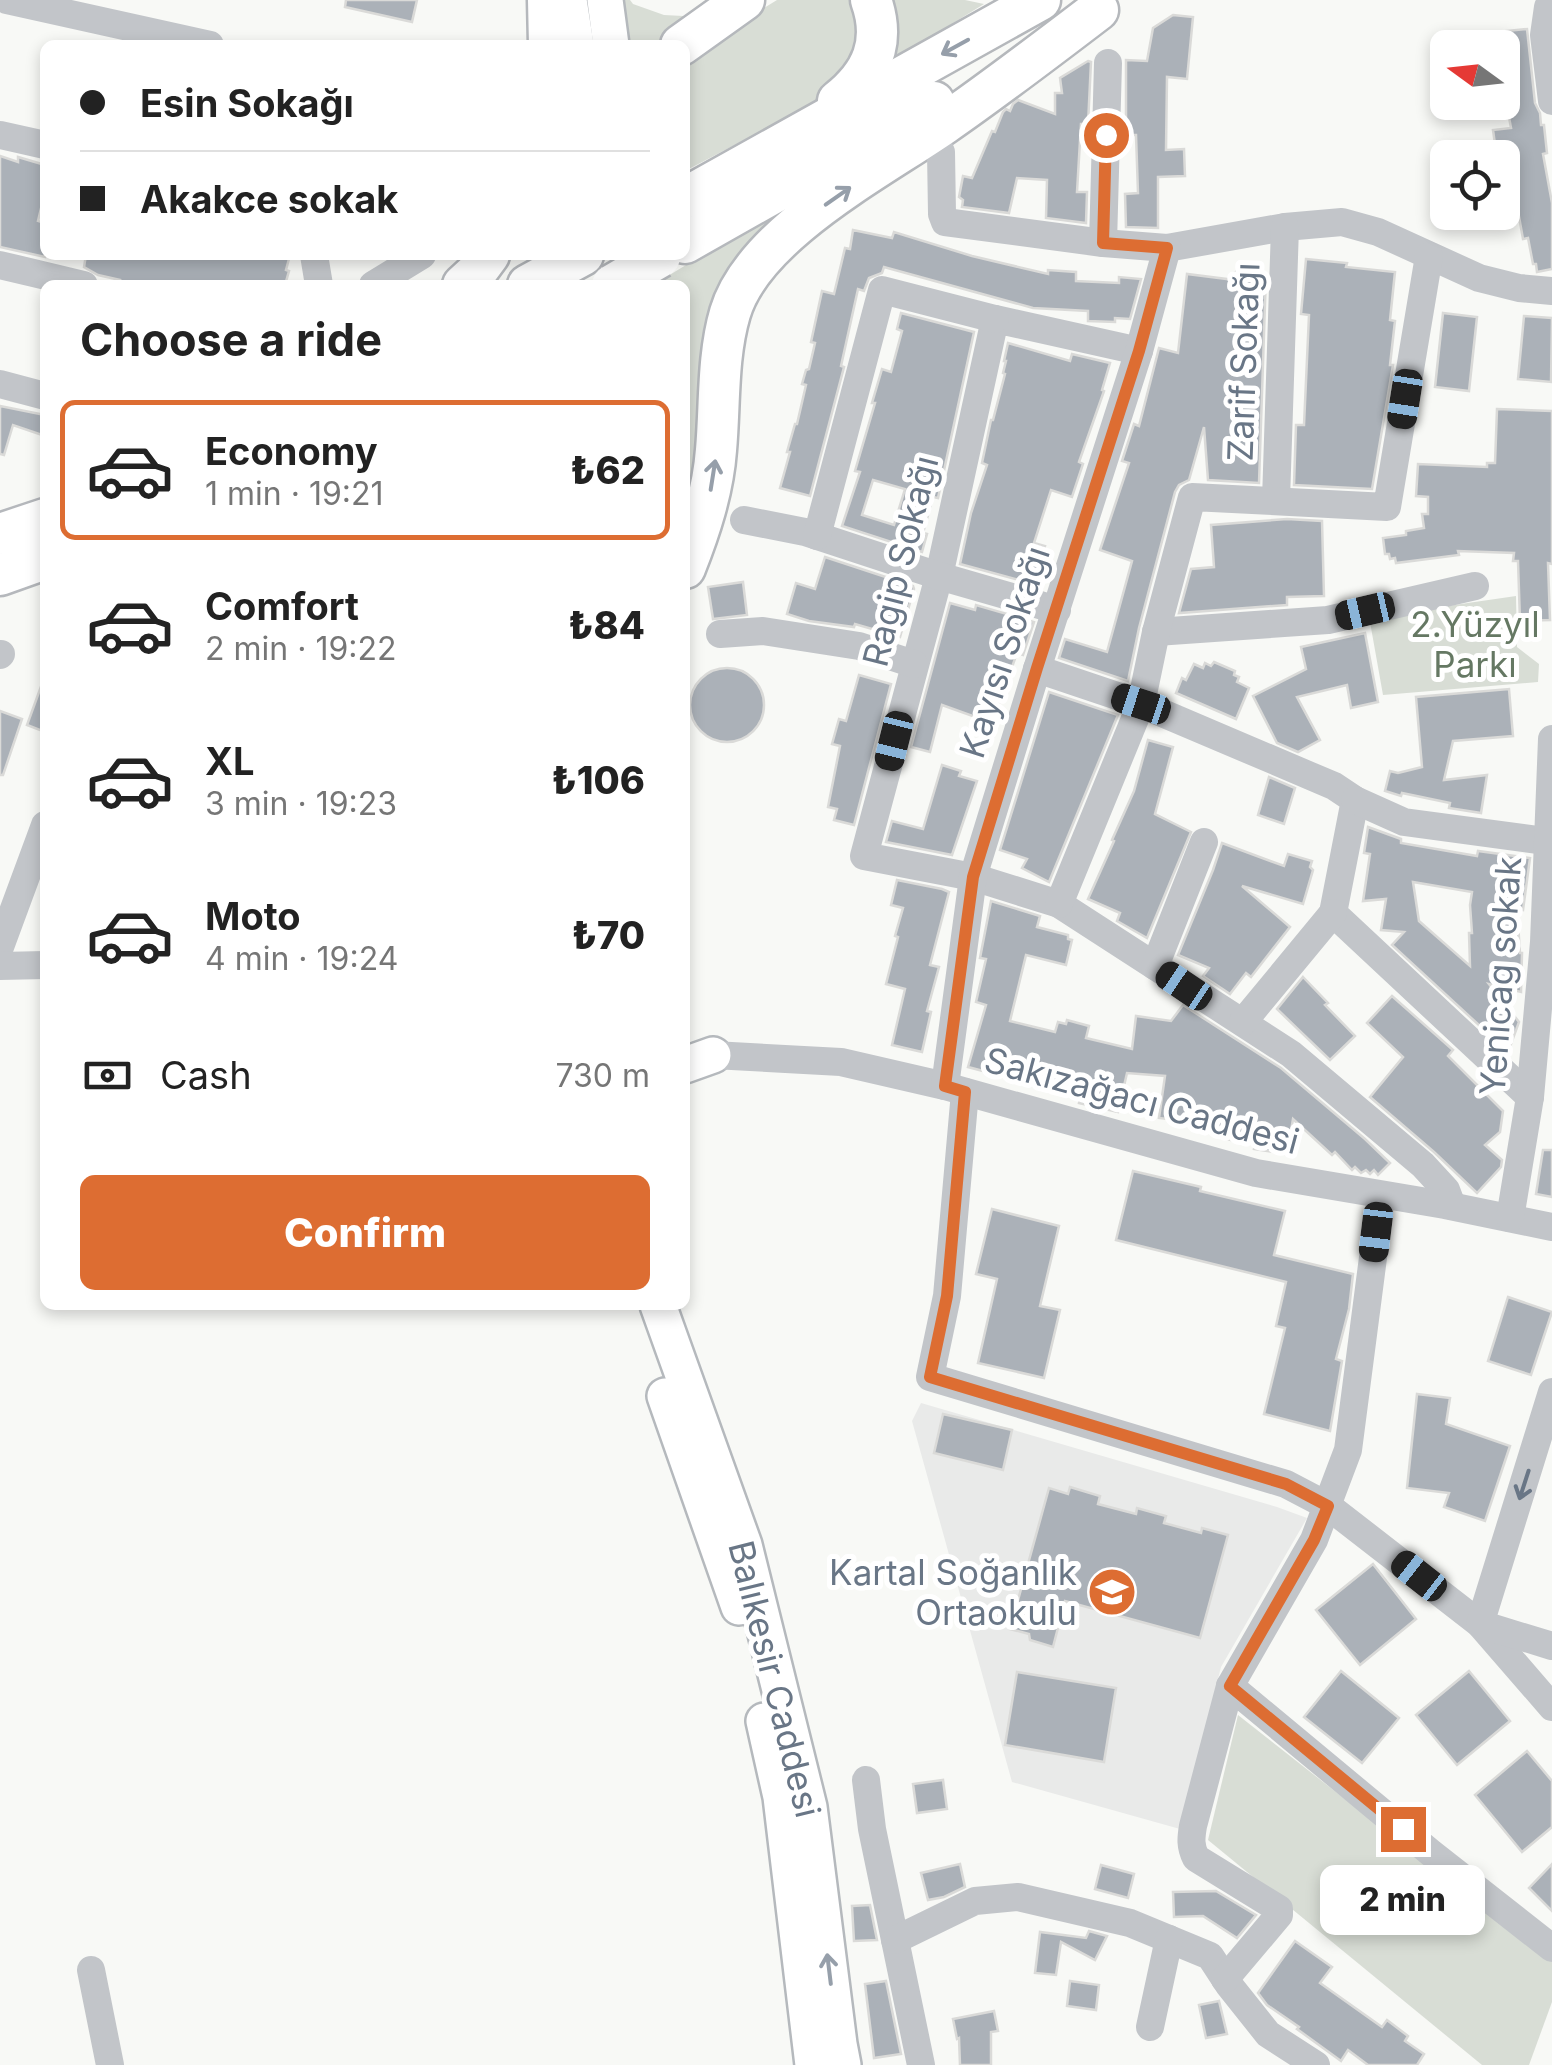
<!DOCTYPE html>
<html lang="en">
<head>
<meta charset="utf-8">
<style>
	body { margin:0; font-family:Inter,sans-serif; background:#f6f6f6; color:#222; height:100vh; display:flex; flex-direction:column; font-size:38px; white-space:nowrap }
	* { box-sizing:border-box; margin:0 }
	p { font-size:32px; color:#767676 }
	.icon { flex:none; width:55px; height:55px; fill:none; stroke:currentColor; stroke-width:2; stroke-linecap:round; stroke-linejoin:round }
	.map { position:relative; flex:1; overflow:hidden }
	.side { position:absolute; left:40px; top:280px; width:650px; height:1030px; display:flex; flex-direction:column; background:#fff; border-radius:15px; box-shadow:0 5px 15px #0003 }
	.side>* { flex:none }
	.banner { position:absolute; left:40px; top:40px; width:650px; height:220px; border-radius:15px; box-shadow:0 5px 15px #0003; display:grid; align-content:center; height:220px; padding:0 40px; background:#fff }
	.needle { width:65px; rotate:285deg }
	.fabs { position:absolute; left:1430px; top:30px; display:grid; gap:20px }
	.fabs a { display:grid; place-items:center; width:90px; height:90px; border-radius:15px; background:#fff; box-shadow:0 5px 15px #0003; font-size:50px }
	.end { position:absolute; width:45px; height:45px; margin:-22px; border:12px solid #dd6d32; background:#fff; box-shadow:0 0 0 5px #fff }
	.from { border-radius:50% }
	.bubble { position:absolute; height:70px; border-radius:15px; background:#fff; box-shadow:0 5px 15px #0003; font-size:32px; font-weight:800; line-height:70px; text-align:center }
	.car { position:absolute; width:30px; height:60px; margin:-30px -15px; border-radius:12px; box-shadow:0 0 8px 2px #0007; background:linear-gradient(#222 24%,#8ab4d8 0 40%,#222 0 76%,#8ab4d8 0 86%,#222 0) }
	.banner b { display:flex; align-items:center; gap:35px; height:95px; font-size:38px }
	.banner b+b { border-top:2px solid #e0e0e0 }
	.banner i { width:25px; height:25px; background:#222 }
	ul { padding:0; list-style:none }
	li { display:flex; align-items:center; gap:30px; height:140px; margin:0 20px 15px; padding:0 20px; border:5px solid transparent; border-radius:15px }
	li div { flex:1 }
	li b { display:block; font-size:38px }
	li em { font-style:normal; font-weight:800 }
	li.on { border-color:#dd6d32 }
	li>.icon { width:90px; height:90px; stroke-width:1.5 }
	h2 { padding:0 40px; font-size:45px; line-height:120px }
	.pay { display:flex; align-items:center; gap:25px; height:110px; padding:0 40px; font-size:38px }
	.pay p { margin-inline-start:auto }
	.primary-button { display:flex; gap:20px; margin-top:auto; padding:20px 40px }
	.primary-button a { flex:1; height:115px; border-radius:15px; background:#dd6d32; color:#fff; font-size:40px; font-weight:800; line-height:115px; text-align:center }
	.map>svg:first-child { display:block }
	.built { fill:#e9eae9 }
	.green { fill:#d8ddd5 }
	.building { fill:#abb1b8; stroke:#dadad8; stroke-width:2.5; fill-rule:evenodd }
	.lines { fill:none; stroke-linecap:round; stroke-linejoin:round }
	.major-casing { stroke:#b5b9bd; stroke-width:40 }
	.highway-casing { stroke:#b5b8bc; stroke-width:45 }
	.minor { stroke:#c2c5c9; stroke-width:28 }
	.major { stroke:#fff; stroke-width:35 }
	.highway { stroke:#fff; stroke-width:40 }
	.highway-bridge-casing { stroke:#b5b8bc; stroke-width:45; stroke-linecap:butt }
	.highway-bridge { stroke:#fff; stroke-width:40 }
	.oneway { stroke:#969faa }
	.oneway2 { stroke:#697686 }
	.route { stroke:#dd6d32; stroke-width:12 }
	.labels { text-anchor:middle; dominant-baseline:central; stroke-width:10; stroke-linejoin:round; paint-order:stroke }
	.street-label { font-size:35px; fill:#697686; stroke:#fff }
	.park-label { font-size:35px; fill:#657863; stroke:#fff }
	.poi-label { font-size:35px; fill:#697686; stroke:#fff; text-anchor:end }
</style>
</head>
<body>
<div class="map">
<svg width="1552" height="2065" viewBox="0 0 1552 2065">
	<rect width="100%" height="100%" fill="#f8f9f6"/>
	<polygon class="built" points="921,1403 1277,1507 1307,1518 1221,1667 1180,1829 1012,1782 912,1421"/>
	<g class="green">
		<polygon points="624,0 630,0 633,4 664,15 703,17 668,45 629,45"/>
		<polygon points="777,0 850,0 860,19 862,40 826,97 685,171 685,56"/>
		<polygon points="885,0 965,0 984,4 882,67"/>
		<polygon points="785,205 749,245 685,534 685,285 659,285 658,282"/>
		<polygon points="1516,596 1517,647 1539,664 1538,682 1383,695 1370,622 1385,615"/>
		<polygon points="1238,1715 1552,1962 1552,2002 1529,2065 1482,2065 1208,1840"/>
	</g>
	<g class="building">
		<polygon points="346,0 417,0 412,22 345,7"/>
		<polygon points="1173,15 1193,17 1187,79 1167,77 1166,150 1184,149 1185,176 1158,177 1158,228 1126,227 1125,194 1138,193 1136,135 1126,135 1126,60 1147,61 1153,28"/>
		<polygon points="1527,29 1535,103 1540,113 1541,125 1544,125 1547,153 1543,154 1552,203 1552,269 1537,272 1536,264 1533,264 1528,238 1523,239 1516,200 1513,190 1509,191 1503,158 1497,158 1493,130 1511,128 1502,80 1502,48 1460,48 1459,36"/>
		<polygon points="1088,61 1091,62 1088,124 1081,124 1077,192 1087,192 1086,223 1046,218 1047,180 1017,178 1009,213 962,207 963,200 959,197 963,176 972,178 992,131 995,132 1003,112 1006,109 1010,111 1013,104 1018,100 1055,114 1055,93 1062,93 1060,78"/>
		<polygon points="0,156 18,162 18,157 45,165 45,192 38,221 45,223 45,257 0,247"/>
		<polygon points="853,230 892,238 894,232 972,256 1048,274 1048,270 1076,272 1076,281 1119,283 1119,277 1141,279 1130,319 1115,318 1115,322 1088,321 1088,311 1033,308 884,267 882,273 869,278 864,291 858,289 841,366 844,367 810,496 780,488 790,452 787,452 795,424 797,424 806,385 802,384 806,370 809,369 815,343 811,342 822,291 834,294 845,248 850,249"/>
		<polygon points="86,255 290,255 286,270 289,271 285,285 128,285 119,283 120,280 98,275 84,267"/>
		<polygon points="1306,259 1347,263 1346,267 1395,272 1390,320 1395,321 1390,365 1393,365 1372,489 1294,485 1296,425 1304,425 1309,315 1301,314"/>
		<polygon points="1236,272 1266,274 1259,483 1208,480 1204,427 1189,480 1179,485 1175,492 1139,628 1128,681 1059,658 1065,639 1107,652 1132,561 1100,550 1129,463 1122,461 1134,424 1139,426 1159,348 1178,353 1187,274 1235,280"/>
		<path d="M901,313l73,19 -36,166 -5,-1 -10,36 4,1 -5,18 -80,-26 18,-54 -5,-1 20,-68h-3l10,-34 9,3 11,-41 -5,-2zM873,480l32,9 -11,36 -32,-10z"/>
		<polygon points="1443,313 1477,317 1469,391 1435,387"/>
		<polygon points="1524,316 1552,318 1551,382 1518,379"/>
		<polygon points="1008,343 1070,361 1072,354 1110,363 1102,390 1104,391 1079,462 1083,464 1072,497 1051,490 1034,543 1045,546 1034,584 960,564 971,513 987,465 982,463 991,420 993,420 1005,374 1003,373 1006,361 1004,361"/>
		<polygon points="0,406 45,415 45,436 13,425 4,455 0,454"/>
		<polygon points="1497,409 1552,411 1552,564 1548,563 1550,620 1520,621 1518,561 1513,561 1514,553 1458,551 1459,555 1396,563 1395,558 1390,559 1389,554 1385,554 1383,538 1406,535 1406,531 1424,528 1422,514 1428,514 1428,497 1416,496 1418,464 1487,467 1487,463 1495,463"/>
		<polygon points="1287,519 1322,521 1324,596 1287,597 1287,605 1179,613 1191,569 1214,567 1211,525"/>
		<polygon points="825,557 913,586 914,589 900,637 855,624 854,627 809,621 787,614 796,583 815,589"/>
		<polygon points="743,582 747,615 713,619 708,587"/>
		<polygon points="950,603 975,610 976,605 1034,622 1023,655 1017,653 992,723 942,705 930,752 911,747"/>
		<polygon points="1365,633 1378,702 1351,708 1347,685 1297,697 1320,740 1298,752 1277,743 1253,696 1306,669 1301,647"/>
		<polygon points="1214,662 1235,671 1234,675 1239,677 1237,682 1249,688 1236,719 1176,693 1182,678 1186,680 1194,664 1203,668 1205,663 1211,666"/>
		<circle cx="727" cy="705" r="37"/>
		<polygon points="859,675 891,684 854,825 834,820 837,809 828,807 840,746 832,744 839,719 846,721"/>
		<polygon points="43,681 45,681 45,732 27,725"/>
		<polygon points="1509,689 1513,736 1453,741 1444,780 1487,775 1481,813 1449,808 1450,803 1402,793 1401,796 1385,791 1390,771 1398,773 1422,767 1416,697"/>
		<polygon points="1049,692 1118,715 1049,882 1022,868 1027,859 1000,850"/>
		<polygon points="0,711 22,719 3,775 0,775"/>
		<polygon points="1148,740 1173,747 1155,814 1191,832 1147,938 1117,921 1120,913 1088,899 1114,841 1112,840 1134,791"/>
		<polygon points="942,765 961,771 959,776 977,781 952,855 886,842 892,821 923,829"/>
		<polygon points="1269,777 1295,788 1284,824 1258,815"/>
		<path d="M1368,827l33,12v4l76,13 1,-5 52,7 -7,52 -6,-1 3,44h2l-1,39 -32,-8 30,38 -8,22 -30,-17 -89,-82 12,-13 -23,-2 5,-31 -23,2 7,-47 -6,-1zM1413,882l59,10 -2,13 2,28h-3l1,33 -51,-45z"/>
		<polygon points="1222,843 1284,866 1288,854 1312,861 1310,867 1313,870 1303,904 1242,886 1290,927 1251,977 1246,973 1230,994 1203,976 1209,968 1178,955 1213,870"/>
		<polygon points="897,880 942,889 949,892 930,965 939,967 927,1011 931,1012 922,1052 892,1045 905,989 886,984 898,937 895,936 903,908 891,905"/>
		<polygon points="991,901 1040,916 1037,927 1068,935 1068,939 1072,940 1066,965 1026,955 1010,1021 1055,1032 1058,1022 1066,1024 1067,1020 1089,1026 1086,1038 1132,1049 1136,1016 1171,1021 1183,1005 1281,1068 1365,1139 1390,1163 1378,1175 1374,1170 1370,1174 1366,1170 1361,1173 1355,1167 1352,1170 1335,1152 1332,1155 1293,1119 1287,1154 1254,1149 1255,1144 1225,1139 1226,1132 1191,1126 1192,1122 1159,1118 1165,1076 1127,1073 1118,1112 1079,1103 1081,1094 989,1070 987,1072 968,1067 986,1005 976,1002 986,959 980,958"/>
		<polygon points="1303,977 1328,1003 1325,1005 1355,1036 1330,1060 1277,1009"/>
		<polygon points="1392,996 1453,1050 1448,1056 1503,1111 1500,1132 1485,1145 1502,1160 1501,1167 1477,1193 1434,1152 1370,1097 1403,1057 1367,1023"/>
		<polygon points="1543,1150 1552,1150 1552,1197 1536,1194"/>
		<polygon points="1133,1171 1201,1187 1200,1191 1285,1211 1274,1255 1353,1274 1349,1309 1336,1359 1342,1361 1330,1431 1264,1414 1285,1328 1276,1326 1286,1282 1116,1240"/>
		<polygon points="992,1209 1059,1226 1040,1306 1060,1310 1044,1378 978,1363 997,1279 976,1274"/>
		<polygon points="1508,1297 1552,1312 1531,1375 1488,1361"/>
		<polygon points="1417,1394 1450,1398 1446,1424 1510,1446 1485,1521 1444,1507 1449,1493 1407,1488"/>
		<polygon points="943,1414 1012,1430 1003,1470 934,1453"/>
		<polygon points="1070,1487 1100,1496 1098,1504 1136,1514 1137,1508 1166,1516 1164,1523 1201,1533 1202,1528 1228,1535 1200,1638 1065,1601 1053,1647 1030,1640 1029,1634 1010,1629 1049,1488 1068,1494"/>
		<polygon points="1373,1564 1416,1619 1360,1665 1316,1610"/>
		<polygon points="1341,1671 1399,1718 1362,1763 1304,1717"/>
		<polygon points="1469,1671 1510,1721 1457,1765 1416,1715"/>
		<polygon points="1017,1672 1116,1688 1104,1762 1005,1745"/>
		<polygon points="1527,1751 1552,1781 1552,1827 1522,1852 1475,1795"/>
		<polygon points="943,1780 947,1809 917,1813 913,1784"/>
		<polygon points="960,1864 965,1887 944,1897 928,1900 921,1873"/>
		<polygon points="1552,1864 1552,1911 1529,1888"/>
		<polygon points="1101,1865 1134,1874 1128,1898 1095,1889"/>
		<polygon points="1216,1891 1256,1915 1237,1938 1203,1916 1174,1917 1173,1892"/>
		<polygon points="870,1905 877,1940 854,1941 852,1906"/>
		<polygon points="1089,1931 1107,1936 1095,1960 1061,1942 1056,1975 1035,1973 1040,1932 1086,1938"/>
		<polygon points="1295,1941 1332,1967 1320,1983 1382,2027 1387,2020 1408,2036 1405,2041 1424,2054 1417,2065 1368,2065 1348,2050 1341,2061 1297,2029 1299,2027 1267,2005 1258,1993"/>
		<polygon points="886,1981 901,2054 874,2058 865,1984"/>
		<polygon points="1070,1981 1099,1985 1096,2010 1067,2006"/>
		<polygon points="1219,2001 1227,2034 1206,2038 1199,2005"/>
		<polygon points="994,2011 998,2031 991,2032 991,2065 960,2065 959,2038 957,2039 953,2019"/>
	</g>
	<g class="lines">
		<g class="major-casing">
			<g id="major">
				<polyline points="569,0 576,45"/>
				<polyline points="605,0 611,45"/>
				<polyline points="685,1065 713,1055"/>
				<polyline points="658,1305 744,1545 809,1807 839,2044 843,2065"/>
				<polyline points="665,1396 739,1607"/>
				<polyline points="764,1721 781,1797 813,2065"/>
			</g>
		</g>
		<g class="highway-casing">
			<g id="highway">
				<polyline points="548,0 549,45"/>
				<polyline points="681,45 744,0"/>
				<path d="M838,101c34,-27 48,-59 33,-101"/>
				<polyline points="685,198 1040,0"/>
				<polyline points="685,243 934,102"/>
				<polyline points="463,285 475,274 489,255"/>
				<polyline points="528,285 583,255"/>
				<polyline points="0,534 45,519"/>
				<path d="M685,568c15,-38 28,-77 31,-118 4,-44 1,-93 14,-137 23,-79 149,-144 214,-189 52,-36 103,-75 154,-114"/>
				<polyline points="0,575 45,559"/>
			</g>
		</g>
		<g class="minor">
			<polyline points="7,0 210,45"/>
			<polyline points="1548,7 1544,35 1552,101"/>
			<polyline points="0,135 45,145"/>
			<polyline points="941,152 942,214 945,222 1103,243 1167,248 1285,227 1342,222 1378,232 1479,278 1519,288 1552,291"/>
			<polyline points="1103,243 1108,63"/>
			<polyline points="314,255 319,285"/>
			<polyline points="0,265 84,285"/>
			<polyline points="373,285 422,255"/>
			<polyline points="1139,351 995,319 939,576 864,856 973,877 1059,904 1291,1054 1423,1165 1446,1190 1452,1206"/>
			<polyline points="0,384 45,396"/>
			<polyline points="1276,500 1285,227"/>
			<polyline points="744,520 805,532 939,576 1057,610"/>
			<polyline points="817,536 882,290 995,319"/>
			<polyline points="1156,632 1328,620 1475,586"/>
			<polyline points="720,634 763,631 859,646 914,664"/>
			<polyline points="0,655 1,654"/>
			<polyline points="1037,669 1141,704 1334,786 1355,800 1333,913 1530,1097"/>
			<polyline points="1355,800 1404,822 1552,842"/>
			<polyline points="1059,904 1141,704 1156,632 1192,497 1387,507 1429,256"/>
			<polyline points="0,947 45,825"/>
			<polyline points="0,966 45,965"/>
			<polyline points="1155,966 1204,842"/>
			<polyline points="1243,1022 1333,913"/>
			<polyline points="713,1055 841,1062 945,1086 1256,1173 1445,1205 1552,1227"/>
			<polyline points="945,1086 973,877 1037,669 1139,351 1167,248"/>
			<polyline points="965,1092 947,1296 930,1377 1286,1484 1328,1506 1480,1624 1552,1707"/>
			<polyline points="1510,1218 1530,1097 1544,942 1552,739"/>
			<polyline points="1552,1392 1480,1624 1552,1646"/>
			<polyline points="1230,1686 1431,1853 1552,1948"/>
			<polyline points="866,1780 872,1829 921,2065"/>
			<polyline points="895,1940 975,1901 1018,1897 1130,1923 1210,1956 1229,1985 1268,2034 1316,2065"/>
			<polyline points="91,1970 110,2065"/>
			<path d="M1225,1979l54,-64v-6l-83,-51c-6,-12 -5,-20 -3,-32l37,-140 84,-146 34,-90 33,-254"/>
			<polyline points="1150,2027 1169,1939"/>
		</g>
		<use href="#major" class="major"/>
		<use href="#highway" class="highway"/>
		<g class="highway-bridge-casing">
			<polyline id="highway-bridge" points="612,285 660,257"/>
		</g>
		<use href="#highway-bridge" class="highway-bridge"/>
	</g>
	<defs><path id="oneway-shaft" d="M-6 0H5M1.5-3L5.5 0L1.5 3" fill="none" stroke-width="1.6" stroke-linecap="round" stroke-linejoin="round" transform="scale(2.5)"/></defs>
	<g class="oneway">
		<use href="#oneway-shaft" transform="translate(955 47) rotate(151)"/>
		<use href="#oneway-shaft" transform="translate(838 196) rotate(-35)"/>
		<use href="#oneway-shaft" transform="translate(713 475) rotate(-81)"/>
		<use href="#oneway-shaft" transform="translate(829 1969) rotate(-97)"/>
	</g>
	<use class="oneway2" href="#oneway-shaft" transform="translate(1524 1485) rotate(108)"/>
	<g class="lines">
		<polyline class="route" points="1106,135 1103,243 1167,248 1139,351 1037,668 973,877 945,1086 965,1092 947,1296 930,1377 1286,1484 1328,1506 1314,1540 1230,1686 1403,1829"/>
	</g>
	<defs>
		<g id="school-disc" transform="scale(2.5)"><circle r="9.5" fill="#dd6d32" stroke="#fff"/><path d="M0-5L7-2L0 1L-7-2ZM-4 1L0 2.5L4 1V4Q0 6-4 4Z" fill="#fff"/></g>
	</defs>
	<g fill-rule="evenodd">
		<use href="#school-disc" x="1112" y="1592"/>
	</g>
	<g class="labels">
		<g class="street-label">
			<text transform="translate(1243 362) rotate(-88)">Zarif Sokağı</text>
			<text transform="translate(900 561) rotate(-76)">Ragip Sokağı</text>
			<text transform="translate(1004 652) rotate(-72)">Kayısı Sokağı</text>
			<text transform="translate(1500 976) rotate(-86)">Yenicag sokak</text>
			<text transform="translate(1142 1100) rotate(15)">Sakızağacı Caddesi</text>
			<text transform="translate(775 1679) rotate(76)">Balıkesir Caddesi</text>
		</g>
		<g class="park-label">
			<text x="1475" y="624">2.Yüzyıl<tspan x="1475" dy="40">Parkı</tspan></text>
		</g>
		<g class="poi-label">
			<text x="1077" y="1572">Kartal Soğanlık<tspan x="1077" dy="40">Ortaokulu</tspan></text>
		</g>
	</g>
</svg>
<div class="fabs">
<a><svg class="needle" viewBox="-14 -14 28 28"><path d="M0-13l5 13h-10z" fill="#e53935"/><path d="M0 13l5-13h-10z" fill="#767676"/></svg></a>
<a><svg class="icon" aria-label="locate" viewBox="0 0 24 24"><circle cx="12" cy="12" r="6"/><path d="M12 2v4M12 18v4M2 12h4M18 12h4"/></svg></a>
</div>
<i class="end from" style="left:1106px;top:135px"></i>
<i class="end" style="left:1403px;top:1829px"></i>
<div class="bubble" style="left:1320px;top:1865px;width:165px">2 min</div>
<i class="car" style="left:1405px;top:399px;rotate:189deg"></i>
<i class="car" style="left:1365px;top:611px;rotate:257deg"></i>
<i class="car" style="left:1141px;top:704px;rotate:288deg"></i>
<i class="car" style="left:894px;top:741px;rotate:194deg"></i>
<i class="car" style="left:1184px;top:986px;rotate:304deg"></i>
<i class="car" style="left:1376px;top:1232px;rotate:187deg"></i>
<i class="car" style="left:1419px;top:1576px;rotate:308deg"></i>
<div class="banner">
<b><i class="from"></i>Esin Sokağı</b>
<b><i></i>Akakce sokak</b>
</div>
<section class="side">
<h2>Choose a ride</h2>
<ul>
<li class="on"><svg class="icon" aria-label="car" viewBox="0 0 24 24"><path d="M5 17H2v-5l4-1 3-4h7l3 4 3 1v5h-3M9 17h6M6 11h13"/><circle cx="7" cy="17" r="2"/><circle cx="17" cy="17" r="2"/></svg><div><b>Economy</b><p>1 min · 19:21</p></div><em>₺62</em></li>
<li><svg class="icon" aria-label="car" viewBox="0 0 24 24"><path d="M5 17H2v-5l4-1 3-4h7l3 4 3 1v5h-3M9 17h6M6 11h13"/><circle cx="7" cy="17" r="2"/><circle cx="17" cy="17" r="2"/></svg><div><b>Comfort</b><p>2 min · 19:22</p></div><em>₺84</em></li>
<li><svg class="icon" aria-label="car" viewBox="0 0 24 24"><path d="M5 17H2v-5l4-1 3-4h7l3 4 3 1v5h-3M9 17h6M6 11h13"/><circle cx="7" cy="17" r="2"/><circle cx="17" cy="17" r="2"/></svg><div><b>XL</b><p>3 min · 19:23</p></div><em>₺106</em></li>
<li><svg class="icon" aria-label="car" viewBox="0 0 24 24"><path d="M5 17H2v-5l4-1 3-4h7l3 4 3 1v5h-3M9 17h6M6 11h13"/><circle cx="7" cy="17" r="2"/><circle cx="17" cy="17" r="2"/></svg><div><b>Moto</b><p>4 min · 19:24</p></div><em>₺70</em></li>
</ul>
<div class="pay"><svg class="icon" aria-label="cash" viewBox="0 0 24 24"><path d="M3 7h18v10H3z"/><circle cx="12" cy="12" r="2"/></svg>Cash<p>730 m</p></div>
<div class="primary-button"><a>Confirm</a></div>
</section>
</div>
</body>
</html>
